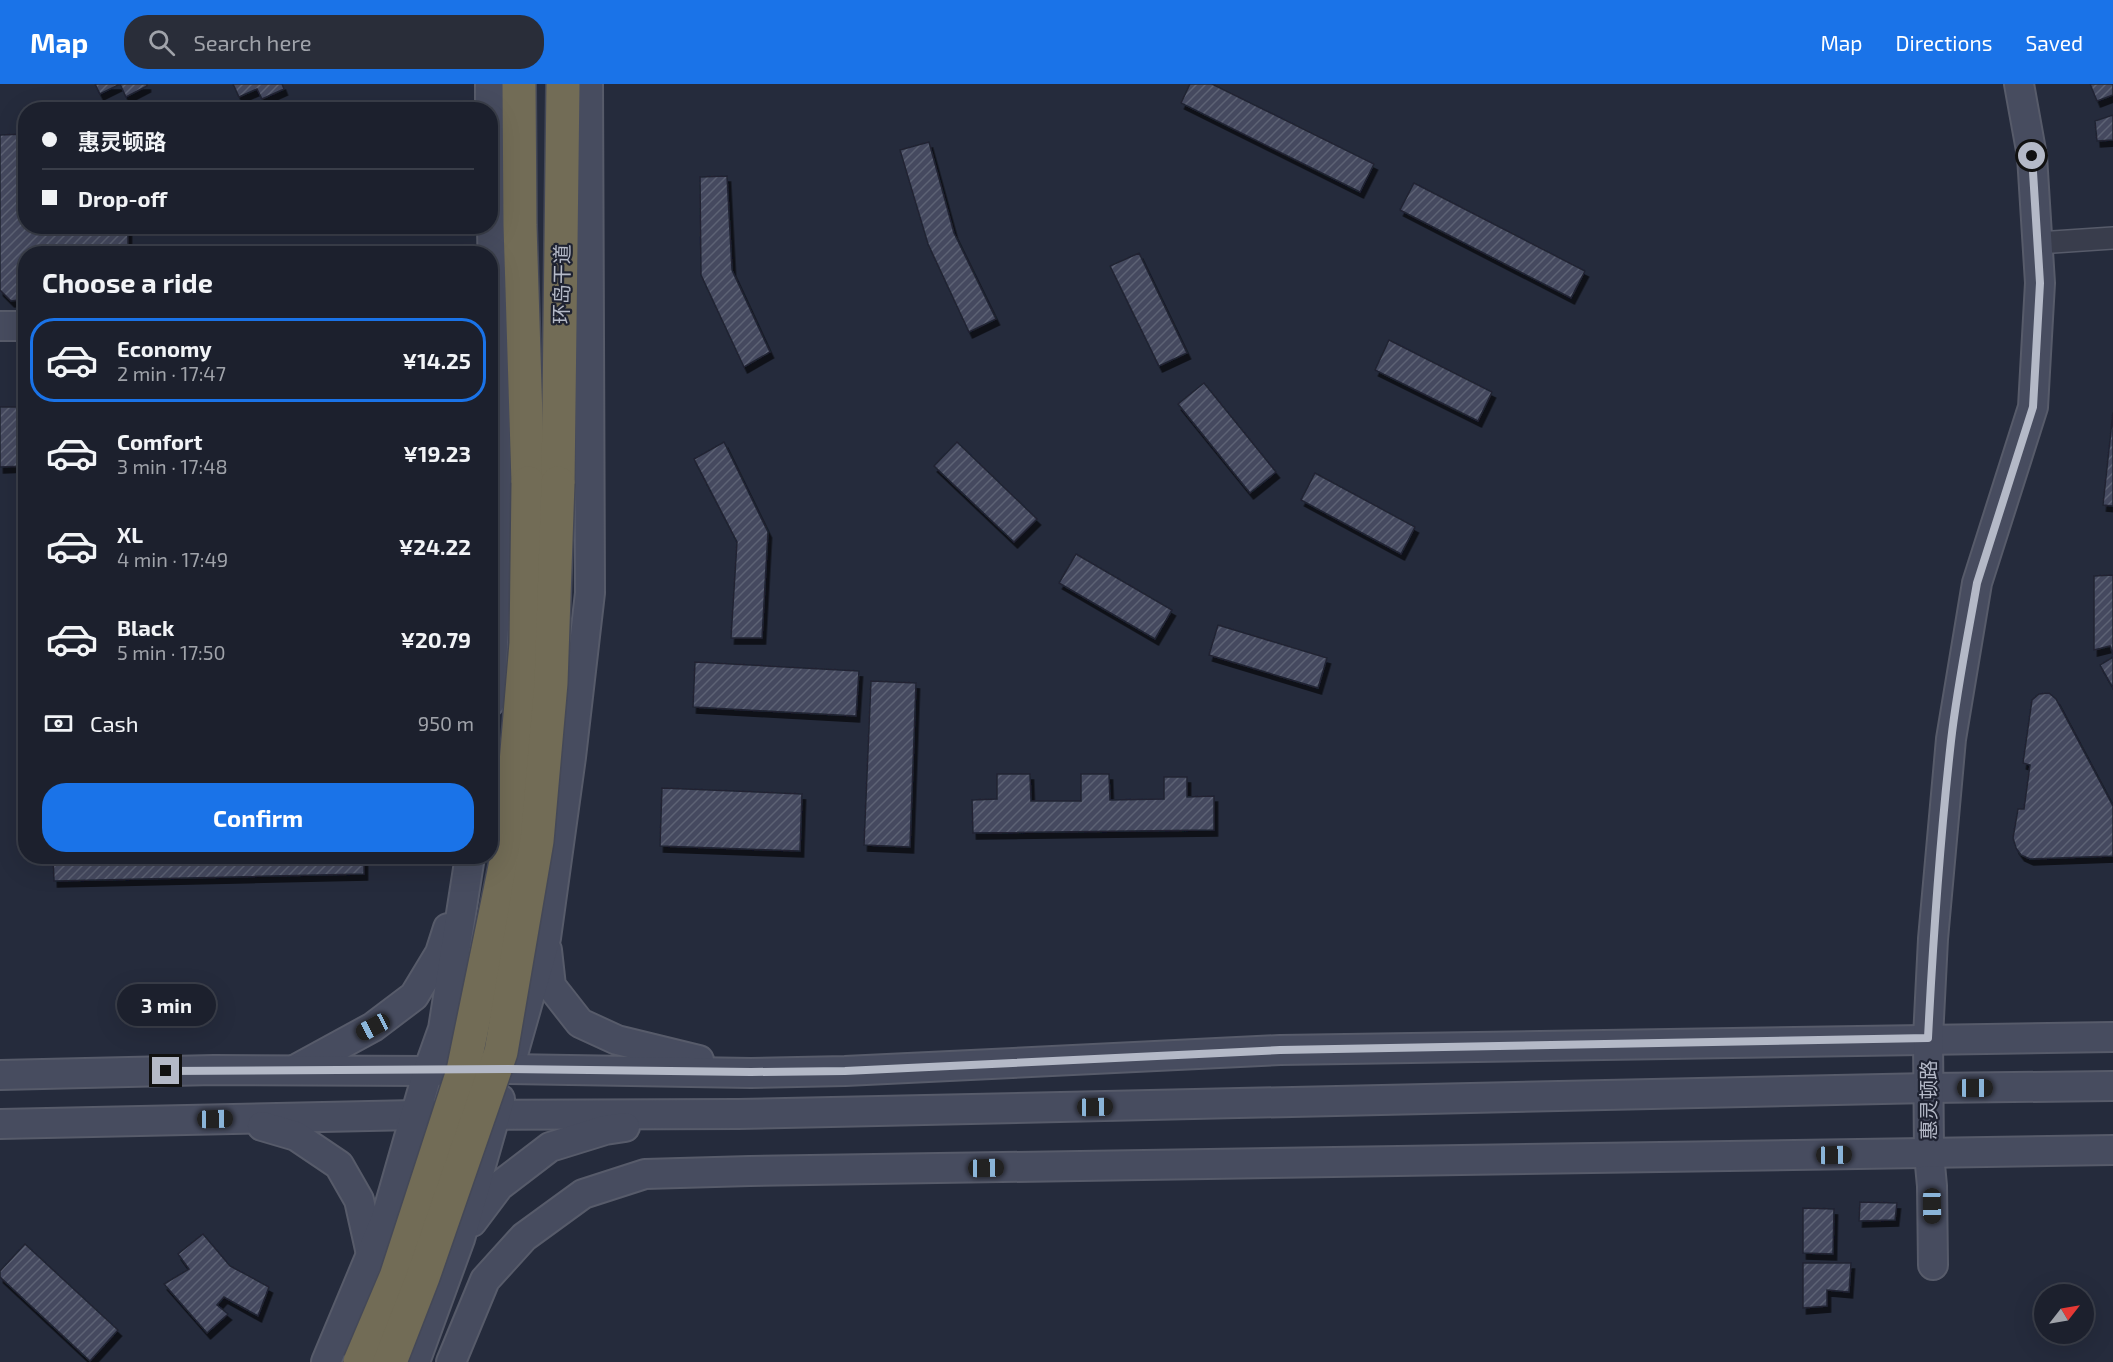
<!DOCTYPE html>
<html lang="en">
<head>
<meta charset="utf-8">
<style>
	body { margin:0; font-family:"Exo 2","Noto Sans SC",sans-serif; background:#292d39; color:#f1f3f6; height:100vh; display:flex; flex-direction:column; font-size:22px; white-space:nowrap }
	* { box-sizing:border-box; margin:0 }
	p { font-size:20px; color:#a0a3aa }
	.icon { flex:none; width:33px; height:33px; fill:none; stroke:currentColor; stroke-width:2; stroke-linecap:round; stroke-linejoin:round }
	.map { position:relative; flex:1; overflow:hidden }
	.side { position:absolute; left:18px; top:162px; width:480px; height:618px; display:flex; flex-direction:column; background:#1c202d; border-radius:24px; box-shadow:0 6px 24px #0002,0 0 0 2px #3a3e49 }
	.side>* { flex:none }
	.hud { position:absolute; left:18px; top:18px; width:480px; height:132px; border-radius:24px; box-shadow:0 6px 24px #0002,0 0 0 2px #3a3e49; display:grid; align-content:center; height:132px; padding:0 24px; background:#1c202d }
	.needle { width:39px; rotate:59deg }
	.fabs { position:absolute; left:2034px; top:1200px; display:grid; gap:12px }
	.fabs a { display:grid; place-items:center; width:60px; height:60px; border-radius:50%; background:#1c202d; box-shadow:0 6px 24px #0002,0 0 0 2px #3a3e49; font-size:30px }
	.end { position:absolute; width:27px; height:27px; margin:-14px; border:8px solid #b4b9c7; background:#111; box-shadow:0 0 0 3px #111 }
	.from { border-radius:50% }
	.bubble { position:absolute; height:42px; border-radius:21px; background:#1c202d; box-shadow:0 6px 24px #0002,0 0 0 2px #3a3e49; font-size:20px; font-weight:700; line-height:42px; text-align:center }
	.car { position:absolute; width:18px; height:36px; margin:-18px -9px; border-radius:8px; box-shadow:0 0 4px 2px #0007; background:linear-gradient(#222 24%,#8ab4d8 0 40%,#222 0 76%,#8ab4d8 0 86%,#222 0) }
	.hud b { display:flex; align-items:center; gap:21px; height:57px; font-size:22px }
	.hud b+b { border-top:2px solid #3a3e49 }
	.hud i { width:15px; height:15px; background:#f1f3f6 }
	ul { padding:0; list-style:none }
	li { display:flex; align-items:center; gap:18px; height:84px; margin:0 12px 9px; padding:0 12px; border:3px solid transparent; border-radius:24px }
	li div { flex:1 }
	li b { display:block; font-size:22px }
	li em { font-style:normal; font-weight:700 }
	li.on { border-color:#1a73e8 }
	li>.icon { width:54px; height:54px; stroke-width:1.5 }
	h2 { padding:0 24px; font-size:27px; line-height:72px }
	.pay { display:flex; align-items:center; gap:15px; height:66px; padding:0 24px; font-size:22px }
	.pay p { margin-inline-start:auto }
	.primary-button { display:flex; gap:12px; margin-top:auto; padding:12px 24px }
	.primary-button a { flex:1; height:69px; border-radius:24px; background:#1a73e8; color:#fff; font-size:24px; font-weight:700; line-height:69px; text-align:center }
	header { display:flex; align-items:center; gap:36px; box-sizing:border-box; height:84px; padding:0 30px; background:#1a73e8; color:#fff }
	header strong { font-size:28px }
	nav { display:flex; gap:33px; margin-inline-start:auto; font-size:21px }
	.search { width:420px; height:54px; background:#292d39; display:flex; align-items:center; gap:15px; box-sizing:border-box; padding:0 21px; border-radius:24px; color:#a0a3aa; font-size:22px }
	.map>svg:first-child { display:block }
	.building { fill:url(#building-hatch); stroke:#202433; stroke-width:1.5; filter:url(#shadow) }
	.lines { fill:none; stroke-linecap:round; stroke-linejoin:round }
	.street-casing { stroke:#575b6a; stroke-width:24 }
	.secondary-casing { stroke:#575b6a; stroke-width:32 }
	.highway-casing { stroke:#444857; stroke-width:36 }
	.street { stroke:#393d4c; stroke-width:21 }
	.secondary { stroke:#474c5f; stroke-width:28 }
	.highway { stroke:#726c56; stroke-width:33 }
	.highway-bridge-casing { stroke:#444857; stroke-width:36; stroke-linecap:butt }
	.highway-bridge { stroke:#726c56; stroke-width:33 }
	.route { stroke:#b4b9c7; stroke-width:8 }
	.labels { text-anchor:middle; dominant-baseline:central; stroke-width:4.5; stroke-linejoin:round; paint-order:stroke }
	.street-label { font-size:20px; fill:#b4b9c7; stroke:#1e2231 }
</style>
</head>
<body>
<header>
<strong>Map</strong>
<div class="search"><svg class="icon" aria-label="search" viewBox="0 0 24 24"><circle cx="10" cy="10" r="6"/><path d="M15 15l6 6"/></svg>Search here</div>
<nav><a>Map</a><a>Directions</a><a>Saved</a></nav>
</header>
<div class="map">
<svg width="2113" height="1278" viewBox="0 0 2113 1278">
	<defs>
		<pattern id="building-hatch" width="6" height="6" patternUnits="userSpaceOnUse" patternTransform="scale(1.5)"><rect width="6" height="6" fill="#444a5e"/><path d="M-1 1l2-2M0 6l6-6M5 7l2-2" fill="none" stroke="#5d6274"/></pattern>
		<filter id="shadow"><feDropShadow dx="3.5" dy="6" stdDeviation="0" flood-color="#0009"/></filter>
	</defs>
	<rect width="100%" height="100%" fill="#252b3c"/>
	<g class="building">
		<polygon points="95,0 147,0 147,2 126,13 120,0 100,10"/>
		<polygon points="233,0 282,0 284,5 262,15 257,5 239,13"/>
		<polygon points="1190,0 1212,0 1374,80 1360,108 1181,19"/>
		<polygon points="2090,0 2113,0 2113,11 2097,17"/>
		<polygon points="2113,31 2113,56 2097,57 2095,37"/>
		<polygon points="26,50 26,142 128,142 128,170 26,170 26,215 11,217 0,206 0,51"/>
		<polygon points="929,58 954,149 996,235 969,248 928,160 900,66"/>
		<polygon points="727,92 732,186 770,268 744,283 701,191 700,93"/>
		<polygon points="1414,99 1585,187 1571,214 1400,126"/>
		<polygon points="1139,169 1187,269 1159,282 1110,182"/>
		<polygon points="1389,256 1492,308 1478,337 1375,286"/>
		<polygon points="1204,299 1276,388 1250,409 1178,320"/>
		<polygon points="0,323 26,323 26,382 0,383"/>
		<polygon points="2113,328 2113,422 2103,421"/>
		<polygon points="724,358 768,448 762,554 731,554 737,458 694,375"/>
		<polygon points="957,358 1037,435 1014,458 934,382"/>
		<polygon points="1315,389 1415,443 1401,470 1301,416"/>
		<polygon points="1076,470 1172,526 1155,555 1059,499"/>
		<polygon points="2113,491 2113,571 2110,562 2094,566 2094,492"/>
		<polygon points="1218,541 1327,574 1318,604 1209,571"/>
		<polygon points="2113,573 2113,604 2100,581"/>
		<polygon points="695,578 859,587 856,632 693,623"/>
		<polygon points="871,597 916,599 910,763 864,761"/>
		<polygon points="2049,609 2056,615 2113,722 2113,772 2030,775 2021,771 2016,764 2013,754 2018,725 2024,725 2030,681 2023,679 2032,616 2039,610"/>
		<polygon points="997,690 1030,690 1031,717 1081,717 1081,690 1109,690 1110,716 1164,715 1164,693 1187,693 1187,713 1214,712 1214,746 973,749 972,716 997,715"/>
		<polygon points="662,704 802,710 800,767 660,762"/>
		<polygon points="53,772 364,772 364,790 54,797"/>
		<polygon points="1860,1118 1897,1119 1895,1136 1859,1137"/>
		<polygon points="1803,1124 1834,1125 1833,1170 1803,1169"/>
		<polygon points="203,1150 230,1182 269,1203 258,1232 224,1213 217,1221 228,1230 207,1249 164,1200 189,1185 178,1170"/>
		<polygon points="25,1160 118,1246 90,1277 0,1193 0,1187"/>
		<polygon points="1803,1179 1851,1179 1849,1208 1827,1206 1827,1222 1803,1224"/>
	</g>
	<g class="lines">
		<g class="street-casing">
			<polyline id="street" points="2038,159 2113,154"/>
		</g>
		<g class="secondary-casing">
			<g id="secondary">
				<polyline points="490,0 490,26"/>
				<polyline points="490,34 498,471 490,618"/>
				<polyline points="0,242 26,242"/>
				<polyline points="547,866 551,902 580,939 617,956 699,976"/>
				<polyline points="514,967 546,854 571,673 590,509 588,0"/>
				<polyline points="296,985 373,943 414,912 440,869 448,844"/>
				<polyline points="0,991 214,986 428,987 509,985 751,989 845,987 1280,966 2113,953"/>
				<polyline points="0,1040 415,1031 738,1030 1929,1004 2113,1002"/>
				<polyline points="262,1042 296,1052 339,1081 359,1116 371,1170"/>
				<polyline points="472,1138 499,1102 550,1063 605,1046 625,1043"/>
				<polyline points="1933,1181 1932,1102 1929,1070 1928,954 1933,855 1951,655 1977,499 2033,323 2040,199 2032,72 2019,0"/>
				<polyline points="326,1278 385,1137 428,987 443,945 470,772"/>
				<polyline points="415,1278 460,1155 500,1015"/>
				<polyline points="451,1278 485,1196 524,1153 583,1110 645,1090 750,1087 2113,1066"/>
			</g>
		</g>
		<g class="highway-casing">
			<g id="highway">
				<polyline points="519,0 520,141 528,399"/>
				<polyline points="558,399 563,0"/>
			</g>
		</g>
		<use href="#street" class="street"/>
		<use href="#secondary" class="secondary"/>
		<use href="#highway" class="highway"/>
		<g class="highway-bridge-casing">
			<g id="highway-bridge">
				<polyline points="360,1278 396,1193 463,987 509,763 526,559 528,399"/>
				<polyline points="390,1278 423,1193 501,968 537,757 551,599 558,399"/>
			</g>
		</g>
		<use href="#highway-bridge" class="highway-bridge"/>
	</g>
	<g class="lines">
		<path class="route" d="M166,987l342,-2 243,3 94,-1 435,-21 648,-12c5,-99 12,-198 23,-297 6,-53 17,-106 26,-158l56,-176 7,-124 -8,-127"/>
	</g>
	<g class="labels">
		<g class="street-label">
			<text transform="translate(561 200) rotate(-89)">环岛干道</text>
			<text transform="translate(1928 1016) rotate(-90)">惠灵顿路</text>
		</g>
	</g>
</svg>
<div class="fabs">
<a><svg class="needle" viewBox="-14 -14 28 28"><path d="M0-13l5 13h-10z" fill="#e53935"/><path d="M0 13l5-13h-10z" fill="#a0a3aa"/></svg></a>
</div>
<i class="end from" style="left:2032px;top:72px"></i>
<i class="end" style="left:166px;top:987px"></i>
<div class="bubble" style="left:117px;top:900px;width:99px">3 min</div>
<i class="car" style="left:373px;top:943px;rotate:242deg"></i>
<i class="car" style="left:1975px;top:1004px;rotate:90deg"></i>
<i class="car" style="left:1095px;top:1023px;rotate:89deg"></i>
<i class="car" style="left:215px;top:1035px;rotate:89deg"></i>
<i class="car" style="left:1834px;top:1071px;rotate:89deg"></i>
<i class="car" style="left:986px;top:1084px;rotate:89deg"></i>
<i class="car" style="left:1932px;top:1122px;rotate:179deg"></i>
<div class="hud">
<b><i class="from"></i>惠灵顿路</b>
<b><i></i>Drop-off</b>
</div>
<section class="side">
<h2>Choose a ride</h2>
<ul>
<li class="on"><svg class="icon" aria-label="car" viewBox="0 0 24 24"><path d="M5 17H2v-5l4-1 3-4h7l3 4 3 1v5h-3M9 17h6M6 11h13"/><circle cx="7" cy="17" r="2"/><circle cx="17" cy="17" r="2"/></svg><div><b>Economy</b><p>2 min · 17:47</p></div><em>¥14.25</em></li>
<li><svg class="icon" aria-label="car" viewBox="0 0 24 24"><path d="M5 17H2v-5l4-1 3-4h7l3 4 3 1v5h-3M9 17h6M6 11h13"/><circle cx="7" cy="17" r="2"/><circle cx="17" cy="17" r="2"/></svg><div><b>Comfort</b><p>3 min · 17:48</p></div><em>¥19.23</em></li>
<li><svg class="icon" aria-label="car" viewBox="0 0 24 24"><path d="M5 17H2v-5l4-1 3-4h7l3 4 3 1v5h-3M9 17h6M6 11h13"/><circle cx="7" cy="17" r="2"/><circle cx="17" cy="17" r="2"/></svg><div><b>XL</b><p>4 min · 17:49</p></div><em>¥24.22</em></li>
<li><svg class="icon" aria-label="car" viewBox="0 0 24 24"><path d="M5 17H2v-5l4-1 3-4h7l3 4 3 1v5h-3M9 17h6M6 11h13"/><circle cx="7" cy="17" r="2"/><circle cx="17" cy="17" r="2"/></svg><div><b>Black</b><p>5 min · 17:50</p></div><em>¥20.79</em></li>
</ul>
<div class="pay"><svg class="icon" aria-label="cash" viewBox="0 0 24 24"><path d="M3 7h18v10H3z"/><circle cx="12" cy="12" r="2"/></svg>Cash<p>950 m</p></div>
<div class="primary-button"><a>Confirm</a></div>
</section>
</div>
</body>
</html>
